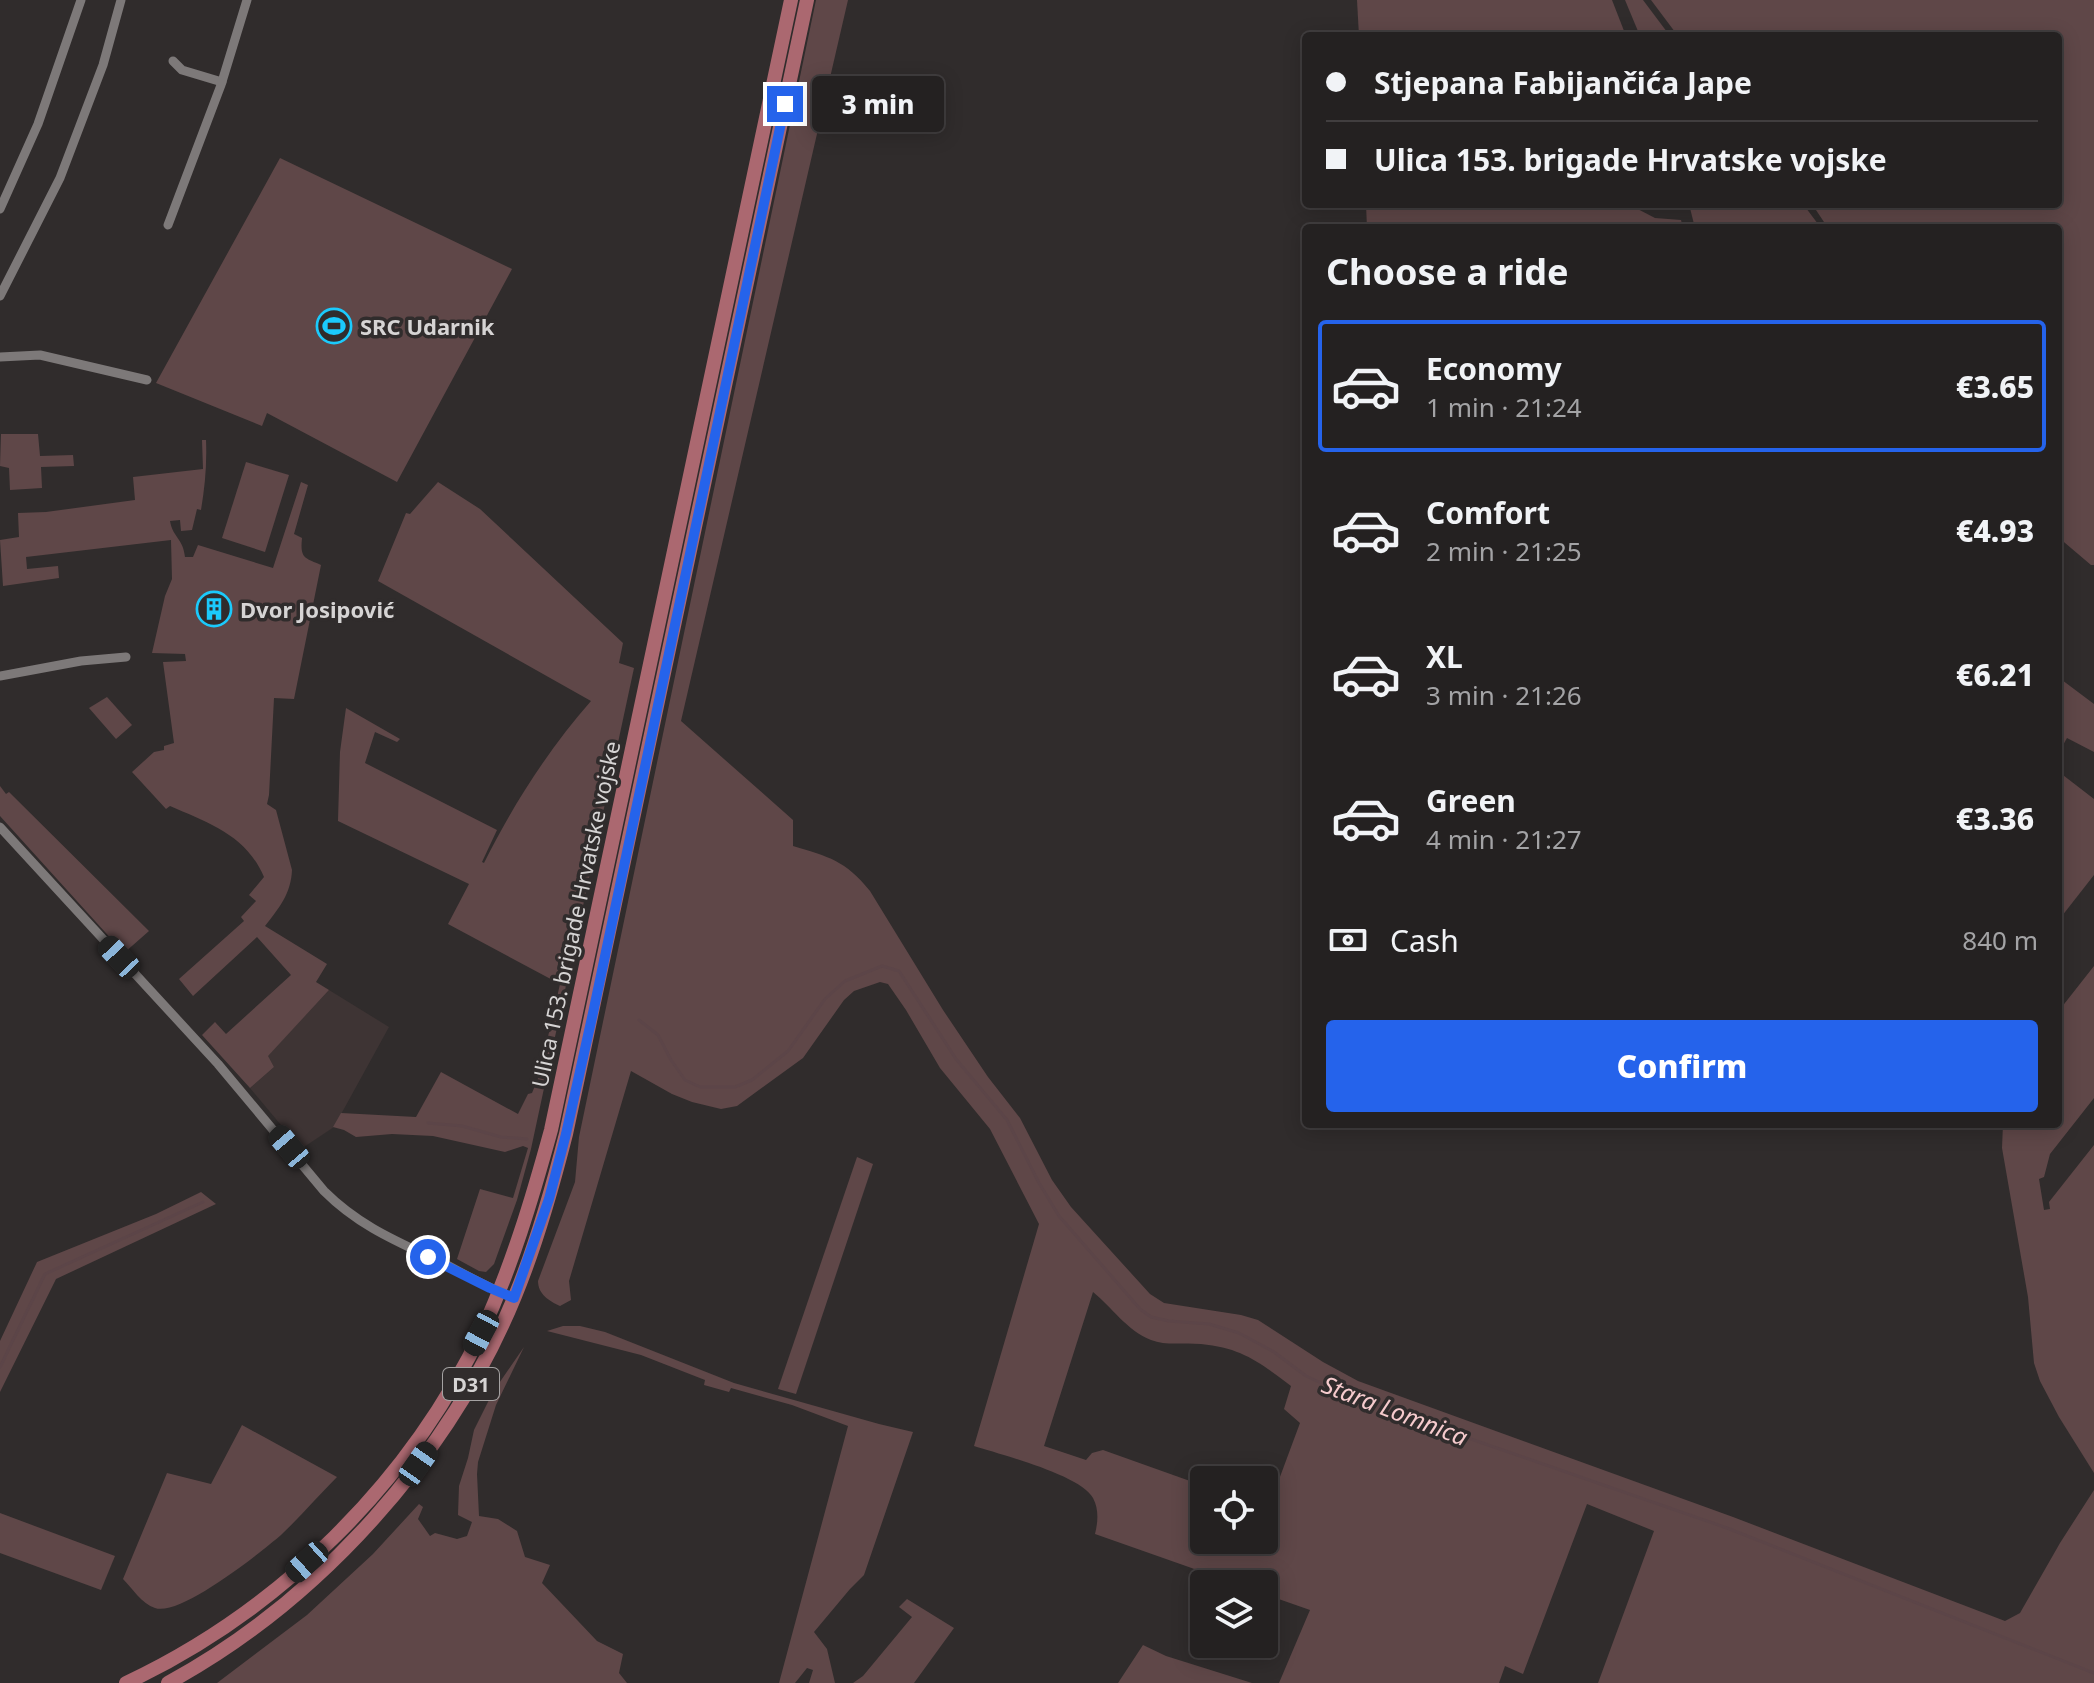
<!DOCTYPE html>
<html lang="en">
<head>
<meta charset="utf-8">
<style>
	body { margin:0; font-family:"Noto Sans",sans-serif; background:#2c292a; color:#f1f3f6; height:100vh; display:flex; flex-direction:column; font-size:30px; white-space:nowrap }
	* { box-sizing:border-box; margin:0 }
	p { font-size:26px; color:#a3a3a5 }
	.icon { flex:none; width:44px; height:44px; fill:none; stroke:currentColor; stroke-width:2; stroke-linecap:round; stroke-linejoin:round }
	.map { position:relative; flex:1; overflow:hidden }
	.side { position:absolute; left:1302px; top:224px; width:760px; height:904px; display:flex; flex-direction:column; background:#242121; border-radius:8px; box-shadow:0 4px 20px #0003,0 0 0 2px #413e3f }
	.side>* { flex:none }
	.banner { position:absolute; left:1302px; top:32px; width:760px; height:176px; border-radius:8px; box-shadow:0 4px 20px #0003,0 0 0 2px #413e3f; display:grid; align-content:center; height:176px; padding:0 24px; background:#242121 }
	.controls { position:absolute; left:1190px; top:1466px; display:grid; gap:16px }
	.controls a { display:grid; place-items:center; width:88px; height:88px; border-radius:8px; background:#242121; box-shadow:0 4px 20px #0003,0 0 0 2px #413e3f; font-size:40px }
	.end { position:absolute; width:36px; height:36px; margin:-18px; border:10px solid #2563eb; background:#fff; box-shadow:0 0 0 4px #fff }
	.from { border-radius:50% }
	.bubble { position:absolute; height:56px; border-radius:8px; background:#242121; box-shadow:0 4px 20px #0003,0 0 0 2px #413e3f; font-size:26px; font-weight:800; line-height:56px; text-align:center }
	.car { position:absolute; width:24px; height:48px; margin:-24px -12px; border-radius:10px; box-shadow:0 0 6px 2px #0007; background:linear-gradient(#222 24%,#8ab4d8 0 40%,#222 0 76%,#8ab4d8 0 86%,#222 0) }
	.banner b { display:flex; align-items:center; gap:28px; height:76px; font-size:30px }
	.banner b+b { border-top:2px solid #413e3f }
	.banner i { width:20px; height:20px; background:#f1f3f6 }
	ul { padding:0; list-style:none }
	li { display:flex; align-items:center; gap:24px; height:132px; margin:0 16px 12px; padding:0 8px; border:4px solid transparent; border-radius:8px }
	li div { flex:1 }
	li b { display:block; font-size:30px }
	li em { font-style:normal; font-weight:800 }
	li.active { border-color:#2563eb }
	li>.icon { width:72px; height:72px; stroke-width:1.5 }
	h2 { padding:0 24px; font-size:36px; line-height:96px }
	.pay { display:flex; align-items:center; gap:20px; height:88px; padding:0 24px; font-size:30px }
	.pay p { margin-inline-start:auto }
	.action { display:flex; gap:16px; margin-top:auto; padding:16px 24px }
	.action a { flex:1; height:92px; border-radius:8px; background:#2563eb; color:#fff; font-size:32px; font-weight:800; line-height:92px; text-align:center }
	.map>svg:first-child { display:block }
	.built { fill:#3e3434 }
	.green { fill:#5f4748; fill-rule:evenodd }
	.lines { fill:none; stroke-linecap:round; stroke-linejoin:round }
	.stream { stroke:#5c4548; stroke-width:3 }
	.street { stroke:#7d7979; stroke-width:9 }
	.primary { stroke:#ab6870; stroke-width:14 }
	.route { stroke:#2563eb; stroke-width:10 }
	.labels { text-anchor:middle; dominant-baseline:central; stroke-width:7; stroke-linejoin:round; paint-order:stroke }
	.shield { fill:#302c2c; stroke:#a4a2a2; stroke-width:2 }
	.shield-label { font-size:20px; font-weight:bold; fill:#d6d4d4 }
	.poi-label { font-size:22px; font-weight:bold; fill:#d6d4d4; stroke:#302c2c; text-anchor:start }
	.street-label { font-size:22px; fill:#d6d4d4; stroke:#302c2c }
	.water-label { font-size:24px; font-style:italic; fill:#f6cbcd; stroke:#302c2c }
</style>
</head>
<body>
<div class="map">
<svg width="2094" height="1683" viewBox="0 0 2094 1683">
	<rect width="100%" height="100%" fill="#302c2c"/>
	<polygon class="built" points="329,990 389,1027 334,1127 301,1149 250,1088 274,1067 267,1056"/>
	<g class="green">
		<path d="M816,0h32l-167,721 112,99v26c36,11 52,14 77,45l73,119 45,67 32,41 32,62 19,27 79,87 14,9 77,12 17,5 65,42 35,19 375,136 272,104 15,-8 40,-70 34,-53v193h-496l56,-152 -67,-27 -64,170 -18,-8 -6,17h-220l31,-73 -46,-16v-10h-27l-142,-50c3,-12 4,-25 -2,-36 -12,-23 -94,-44 -119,-52l65,-222 -49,-95 -50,-61 -34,-58 -18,-26 -8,-2 -26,9 -10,9 -41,58 -66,48 -16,3 -29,-7 -20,-8 -41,-23 -62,210 2,19 -11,6c-11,-5 -22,-12 -22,-25l37,-99 4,-45zM1093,1292c19,15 33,38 58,48 15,6 33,2 50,4 41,4 58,18 90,42l-7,23 16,14 -32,86 -4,-1v32h-60v-54l-101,-36 -11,3 -6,7 -42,-14z"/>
		<polygon points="1357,0 1612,0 1626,36 1359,36"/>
		<polygon points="1625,0 1643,0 1670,36 1640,36"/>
		<polygon points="1651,0 2094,0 2094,565 2091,565 2058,537 2058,228 1828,228 1812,204 2058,204 2058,36 1678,36"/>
		<polygon points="280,158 512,269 397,482 267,413 262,426 156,383"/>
		<polygon points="1366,204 1628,204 1655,218 1681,220 1683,228 1367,228"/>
		<polygon points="1689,204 1803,204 1821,228 1695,228"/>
		<polygon points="1,434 38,434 40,456 73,455 74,466 41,467 42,488 10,490 9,468 0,466"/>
		<path d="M202,440h4c1,24 -1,46 -5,70l-4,-1 -5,21 -11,1 -1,-11 -10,1c3,17 13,17 15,36h8l5,-12 75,23 28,-86 7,3 -14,49 8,4c-2,20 2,20 19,27l-27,134 -20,-1 -5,97 -2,9 9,6 16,60c-1,24 -13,38 -27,56l62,38 -11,18 13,8 -61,66 6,11 -24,21 -48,-53 13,-13 11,12 65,-59 -34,-38 -64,59 -14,-17 65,-58 -3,-4 15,-16 -7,-6 15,-18c-18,-42 -55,-54 -94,-71l-4,3 -34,-37 22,-20 10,-2v-4l10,-3 -11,-81 23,-1 -1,-7 -33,-1 13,-57 7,-17 -1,-39 -145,17 1,12 31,-3 1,12 -56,8 -3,-46 19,-3 -1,-24 28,-1 89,-12 -2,-23 70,-8z"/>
		<polygon points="246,462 289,475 265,552 222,538"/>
		<path d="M438,482l42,27 143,134 -4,20 15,5 -103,481 -14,51 -23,64 -8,8 -7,-1 -22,-12 23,-70 33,9 15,-50 -5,-2 -18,6 -72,-16 -41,-2 -36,3 -12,-7 -11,-3 8,-14 75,4 25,-45 77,42 10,-20 4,-1 7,-17 21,-92 -112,-60 21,-40 -131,-63 2,-69 6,-44 54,31 -3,3 -22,-10 -10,31 132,67 -15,32 2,1c29,-58 64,-113 107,-162l-213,-120 28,-68 4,1z"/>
		<polygon points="2058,677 2094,704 2094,752 2067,738 2058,754"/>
		<polygon points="107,697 132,725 116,739 89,708"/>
		<polygon points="2059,772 2094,799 2094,875 2058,921"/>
		<polygon points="0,786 6,794 9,792 149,931 124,953 0,816"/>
		<polygon points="2094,966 2094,1098 2050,1154 2044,1177 2039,1179 2044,1210 2050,1209 2049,1202 2094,1145 2094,1473 2059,1417 2040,1381 2034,1363 2028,1297 2002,1148 2003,1124 2058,1124 2058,1009 2061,1008"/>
		<polygon points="857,1157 873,1164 796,1394 778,1389"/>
		<polygon points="201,1192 216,1204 56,1279 0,1392 0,1341 37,1262 156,1214"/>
		<polygon points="563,1326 580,1326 605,1332 734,1383 879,1424 913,1432 864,1575 850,1589 814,1632 827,1649 835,1683 809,1683 813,1670 807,1668 795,1683 779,1683 848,1426 792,1405 731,1388 729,1392 704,1385 705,1380 641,1355 547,1331"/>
		<polygon points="524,1347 496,1405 478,1462 477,1474 479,1516 498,1519 517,1531 525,1557 550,1565 542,1583 597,1641 623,1654 619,1673 627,1683 217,1683 307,1615 373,1554 419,1504 423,1507 418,1519 430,1536 435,1533 457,1539 467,1536 472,1522 458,1515 459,1486 468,1458 474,1430 493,1392"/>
		<path d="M242,1425l95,52c-19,19 -37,40 -56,58 -21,18 -101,82 -126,73 -13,-4 -23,-20 -32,-29l44,-106 44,11z"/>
		<polygon points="0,1513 115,1556 101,1590 0,1553"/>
		<polygon points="907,1599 954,1628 914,1683 853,1683 863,1676 912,1617 899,1607"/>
		<polygon points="1143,1645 1166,1656 1252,1683 1118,1683"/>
	</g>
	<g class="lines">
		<g class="stream">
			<polyline points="639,1020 658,1035 671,1060 685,1080 700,1087 735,1087 752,1080 788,1051 825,999 845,981 882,966 899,971 956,1059 1007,1120 1039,1183 1059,1216 1140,1309 1151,1317 1169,1321 1209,1324 1239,1333 1274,1352 1306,1376 1356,1399 1727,1528 2094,1673"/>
			<polyline points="428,1123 462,1126 501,1137 527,1139"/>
			<polyline points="0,1367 45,1274 203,1202"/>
		</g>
		<g class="street">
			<polyline points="173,61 182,70 222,82"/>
			<polyline points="0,209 38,124 81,0"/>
			<polyline points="168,225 221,85 247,0"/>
			<polyline points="0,296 60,178 103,65 121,0"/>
			<polyline points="0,357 40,355 147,380"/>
			<polyline points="0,676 81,661 126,657"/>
			<path d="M0,827l218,237 106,127c37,37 77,52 123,74 22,12 44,24 67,33"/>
		</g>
		<g class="primary">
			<path d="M126,1683c153,-72 283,-199 356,-352 30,-65 50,-132 69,-201l240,-1130"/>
			<path d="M168,1683c151,-82 282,-228 347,-387 22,-53 37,-107 51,-162l241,-1134"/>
		</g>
	</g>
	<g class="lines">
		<polyline class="route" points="428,1257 490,1288 514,1298 549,1199 566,1134 593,1013 785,104"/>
	</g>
	<defs>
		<g id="stadium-ring" transform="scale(1.8)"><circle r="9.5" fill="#302c2c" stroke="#1bcafc" stroke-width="1.5"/><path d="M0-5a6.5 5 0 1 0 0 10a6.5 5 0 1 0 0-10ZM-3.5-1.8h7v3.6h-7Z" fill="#1bcafc"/></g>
		<g id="building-ring" transform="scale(1.8)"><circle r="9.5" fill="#302c2c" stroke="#1bcafc" stroke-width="1.5"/><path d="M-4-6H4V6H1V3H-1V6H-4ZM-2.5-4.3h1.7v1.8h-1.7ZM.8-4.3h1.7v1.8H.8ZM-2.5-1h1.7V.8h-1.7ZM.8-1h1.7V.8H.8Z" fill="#1bcafc"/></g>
	</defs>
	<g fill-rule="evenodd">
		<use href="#stadium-ring" x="334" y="326"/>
		<use href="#building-ring" x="214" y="609"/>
	</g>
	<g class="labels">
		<rect class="shield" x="443" y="1368" width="56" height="32" rx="6"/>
		<g class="shield-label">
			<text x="471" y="1384">D31</text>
		</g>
		<g class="poi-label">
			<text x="360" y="326">SRC Udarnik</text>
			<text x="240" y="609">Dvor Josipović</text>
		</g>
		<g class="street-label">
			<text transform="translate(575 914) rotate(-78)">Ulica 153. brigade Hrvatske vojske</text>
		</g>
		<g class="water-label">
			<text transform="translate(1395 1410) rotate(21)">Stara Lomnica</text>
		</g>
	</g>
</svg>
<div class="controls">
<a><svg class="icon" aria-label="locate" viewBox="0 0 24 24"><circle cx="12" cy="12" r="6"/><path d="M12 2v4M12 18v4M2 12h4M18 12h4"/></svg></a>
<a><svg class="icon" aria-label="layers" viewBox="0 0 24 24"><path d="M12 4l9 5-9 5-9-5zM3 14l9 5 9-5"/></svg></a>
</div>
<i class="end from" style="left:428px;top:1257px"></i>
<i class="end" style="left:785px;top:104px"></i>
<div class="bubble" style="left:812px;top:76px;width:132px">3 min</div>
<i class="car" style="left:119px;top:957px;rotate:317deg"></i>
<i class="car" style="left:289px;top:1147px;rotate:320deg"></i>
<i class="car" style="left:481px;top:1333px;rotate:208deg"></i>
<i class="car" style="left:418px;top:1464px;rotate:35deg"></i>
<i class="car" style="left:307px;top:1562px;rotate:228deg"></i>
<div class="banner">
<b><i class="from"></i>Stjepana Fabijančića Jape</b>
<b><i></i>Ulica 153. brigade Hrvatske vojske</b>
</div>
<section class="side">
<h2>Choose a ride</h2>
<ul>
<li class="active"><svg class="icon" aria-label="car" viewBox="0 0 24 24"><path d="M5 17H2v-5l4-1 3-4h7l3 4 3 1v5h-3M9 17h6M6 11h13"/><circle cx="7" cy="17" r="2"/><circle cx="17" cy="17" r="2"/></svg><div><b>Economy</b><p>1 min · 21:24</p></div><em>€3.65</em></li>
<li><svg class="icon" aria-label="car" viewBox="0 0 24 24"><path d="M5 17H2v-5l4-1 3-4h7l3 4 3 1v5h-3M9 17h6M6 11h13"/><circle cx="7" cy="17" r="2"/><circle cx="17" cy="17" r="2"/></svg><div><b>Comfort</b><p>2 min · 21:25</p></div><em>€4.93</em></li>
<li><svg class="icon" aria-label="car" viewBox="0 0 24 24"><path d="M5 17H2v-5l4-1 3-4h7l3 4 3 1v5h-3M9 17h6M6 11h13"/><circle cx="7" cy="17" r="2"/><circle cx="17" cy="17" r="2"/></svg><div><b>XL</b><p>3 min · 21:26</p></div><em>€6.21</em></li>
<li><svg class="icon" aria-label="car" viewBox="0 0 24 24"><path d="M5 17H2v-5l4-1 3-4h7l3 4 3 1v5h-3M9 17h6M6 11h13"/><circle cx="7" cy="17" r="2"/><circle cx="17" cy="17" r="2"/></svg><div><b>Green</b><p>4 min · 21:27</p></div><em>€3.36</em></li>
</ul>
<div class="pay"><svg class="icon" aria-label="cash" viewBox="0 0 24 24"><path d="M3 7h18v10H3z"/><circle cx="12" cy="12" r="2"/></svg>Cash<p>840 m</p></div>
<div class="action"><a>Confirm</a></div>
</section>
</div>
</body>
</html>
